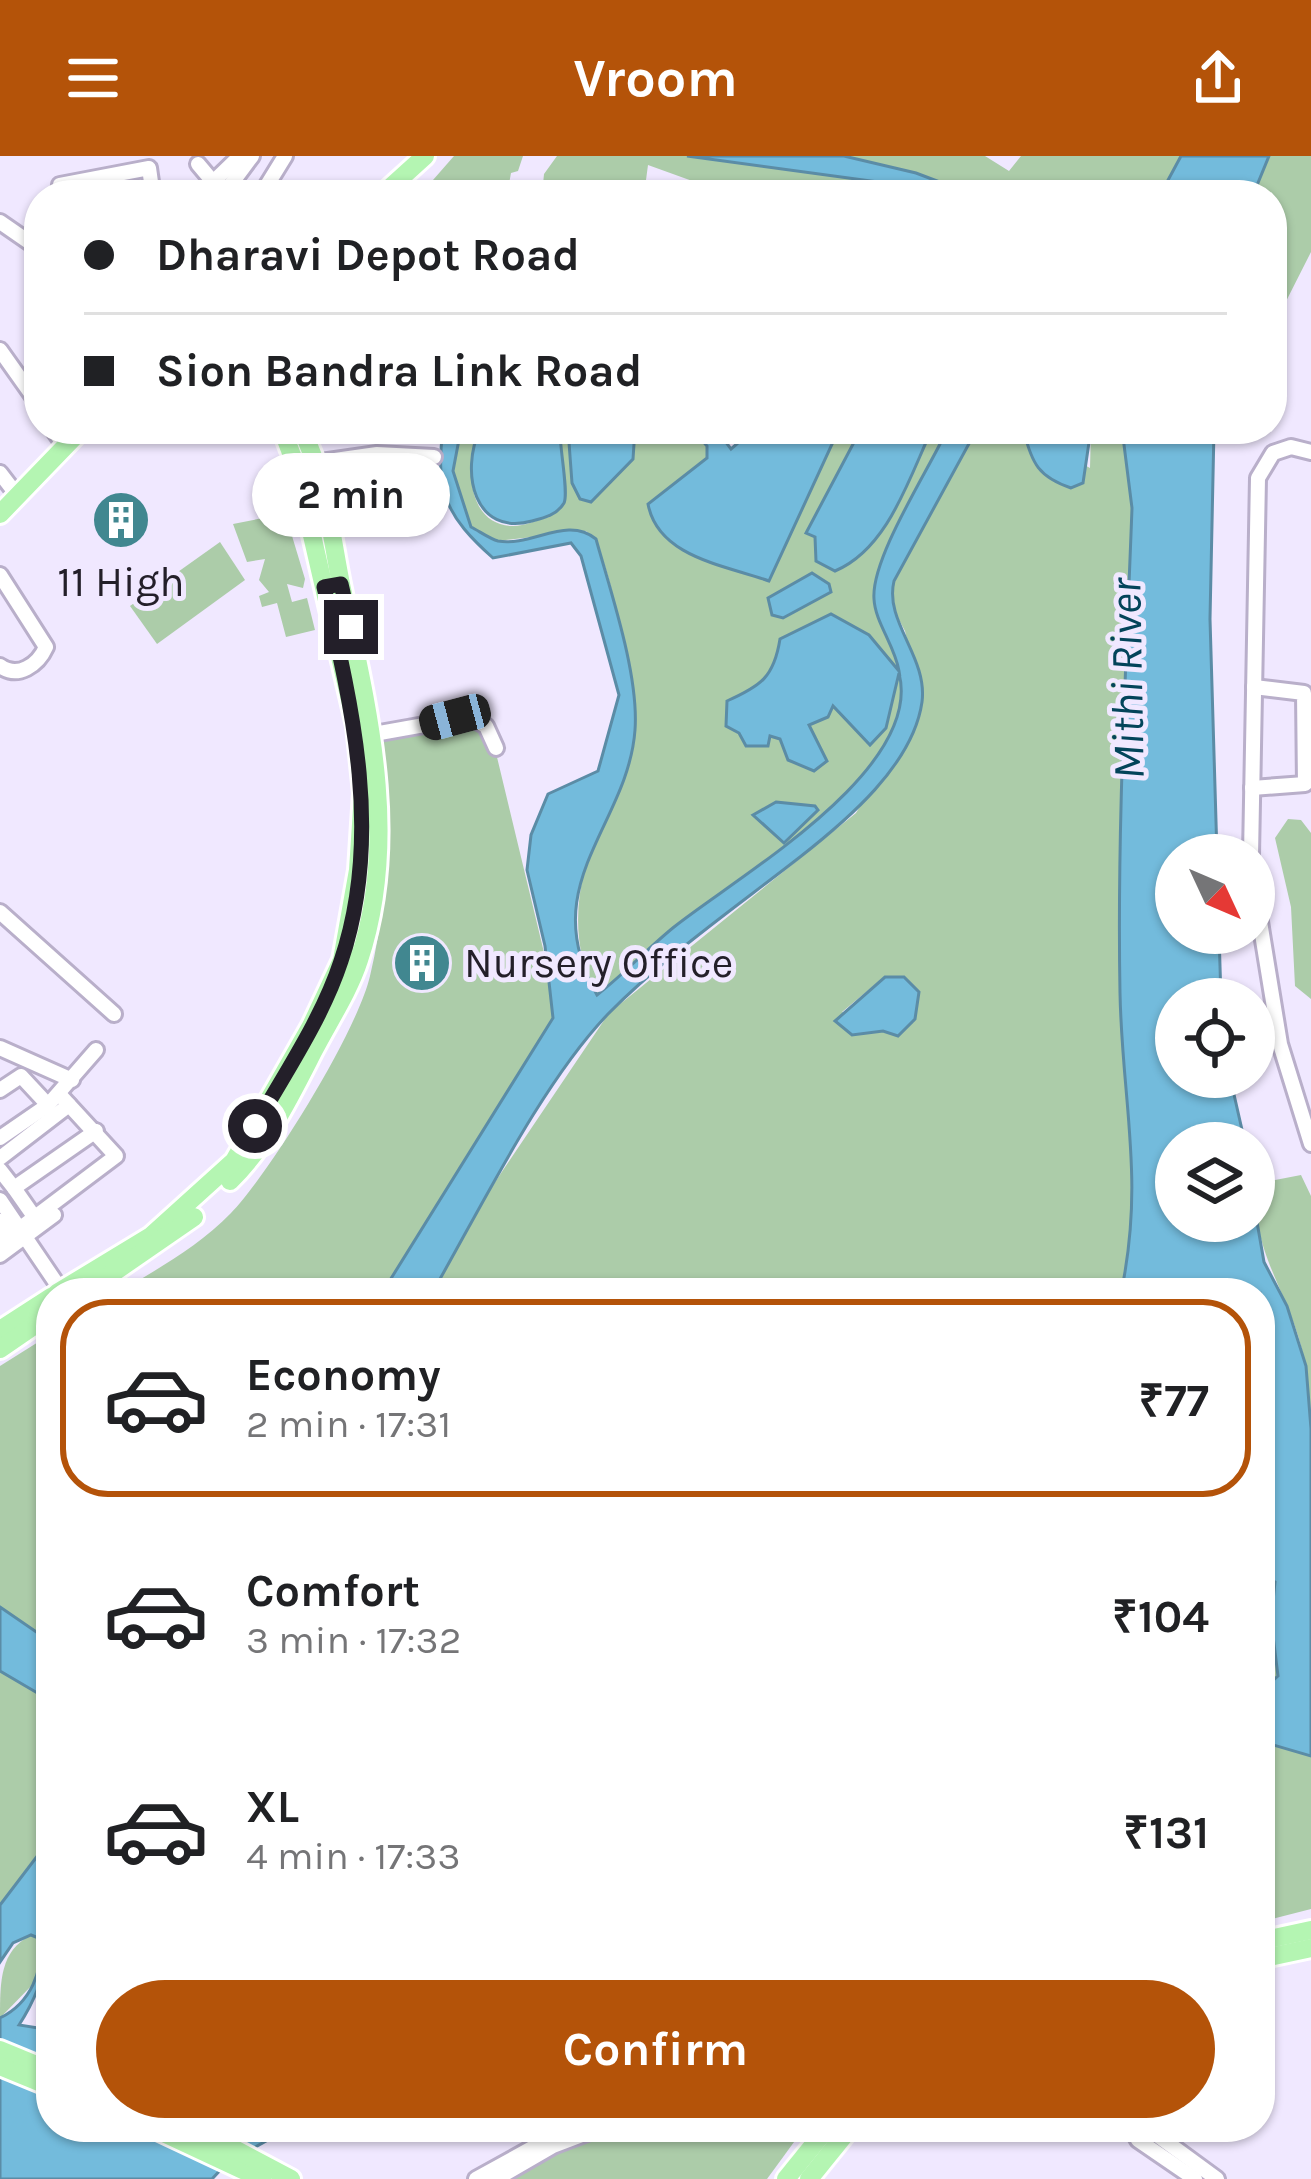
<!DOCTYPE html>
<html lang="en">
<head>
<meta charset="utf-8">
<style>
	body { margin:0; font-family:Karla,sans-serif; background:#f2f2f2; color:#202124; height:100vh; display:flex; flex-direction:column; font-size:45px; white-space:nowrap }
	* { box-sizing:border-box; margin:0 }
	p { font-size:39px; color:#757577 }
	.icon { flex:none; width:66px; height:66px; fill:none; stroke:currentColor; stroke-width:2; stroke-linecap:round; stroke-linejoin:round }
	.map { position:relative; flex:1; overflow:hidden }
	.panel { position:absolute; left:36px; top:1122px; width:1239px; height:864px; display:flex; flex-direction:column; background:#fff; border-radius:48px; box-shadow:0 3px 9px #0004 }
	.panel>* { flex:none }
	.hud { position:absolute; left:24px; top:24px; width:1263px; height:264px; border-radius:48px; box-shadow:0 3px 9px #0004; display:grid; align-content:center; height:264px; padding:0 60px; background:#fff }
	.needle { width:78px; rotate:134deg }
	.controls { position:absolute; left:1155px; top:678px; display:grid; gap:24px }
	.controls a { display:grid; place-items:center; width:120px; height:120px; border-radius:50%; background:#fff; box-shadow:0 3px 9px #0004; font-size:60px }
	.end { position:absolute; width:54px; height:54px; margin:-27px; border:15px solid #231f29; background:#fff; box-shadow:0 0 0 6px #fff }
	.from { border-radius:50% }
	.bubble { position:absolute; height:84px; border-radius:42px; background:#fff; box-shadow:0 3px 9px #0004; font-size:39px; font-weight:700; line-height:84px; text-align:center }
	.car { position:absolute; width:36px; height:72px; margin:-36px -18px; border-radius:15px; box-shadow:0 0 9px 3px #0007; background:linear-gradient(#222 24%,#8ab4d8 0 40%,#222 0 76%,#8ab4d8 0 86%,#222 0) }
	.hud b { display:flex; align-items:center; gap:42px; height:114px; font-size:45px }
	.hud b+b { border-top:3px solid #e0e0e0 }
	.hud i { width:30px; height:30px; background:#202124 }
	ul { padding:21px 0 0; list-style:none }
	li { display:flex; align-items:center; gap:36px; height:198px; margin:0 24px 18px; padding:0 36px; border:6px solid transparent; border-radius:48px }
	li div { flex:1 }
	li b { display:block; font-size:45px }
	li em { font-style:normal; font-weight:700 }
	li.on { border-color:#b45309 }
	li>.icon { width:108px; height:108px; stroke-width:1.5 }
	.primary-button { display:flex; gap:24px; margin-top:auto; padding:24px 60px }
	.primary-button a { flex:1; height:138px; border-radius:72px; background:#b45309; color:#fff; font-size:48px; font-weight:700; line-height:138px; text-align:center }
	header { display:flex; justify-content:space-between; align-items:center; height:156px; padding:0 60px; background:#b45309; color:#fff; font-size:54px; font-weight:700 }
	.map>svg:first-child { display:block }
	.green { fill:#accca9; fill-rule:evenodd }
	.water { fill:#73bbdc; stroke:#5b8ca6; stroke-width:3 }
	.lines { fill:none; stroke-linecap:round; stroke-linejoin:round }
	.minor-casing { stroke:#b9afca; stroke-width:20 }
	.major-casing { stroke:#fff; stroke-width:24 }
	.minor { stroke:#fff; stroke-width:14 }
	.major { stroke:#b4f5b2; stroke-width:18 }
	.route { stroke:#231f29; stroke-width:15 }
	.labels { text-anchor:middle; dominant-baseline:central; stroke-width:10; stroke-linejoin:round; paint-order:stroke }
	.poi-label { font-size:42px; fill:#231f29; stroke:#f0e8ff }
	.water-label { font-size:45px; font-style:italic; fill:#03445a; stroke:#f0e8ff }
</style>
</head>
<body>
<header><svg class="icon" aria-label="menu" viewBox="0 0 24 24"><path d="M4 6h16M4 12h16M4 18h16"/></svg>Vroom<svg class="icon" aria-label="share" viewBox="0 0 24 24"><path d="M12 15V3M7 8l5-5 5 5M5 13v7h14v-7"/></svg></header>
<div class="map">
<svg width="1311" height="2023" viewBox="0 0 1311 2023">
	<rect width="100%" height="100%" fill="#f0e8ff"/>
	<g class="green">
		<polygon points="454,0 523,0 518,15 511,17 507,39 451,39 433,24"/>
		<polygon points="557,0 687,0 900,29 928,39 719,39 720,35 648,9 644,39 609,39 609,24 566,31 562,39 542,39 544,18"/>
		<polygon points="844,0 985,0 1009,15 1021,0 1181,0 1160,39 974,39 915,17"/>
		<polygon points="1269,0 1311,0 1311,96 1272,173 1272,39 1253,39"/>
		<path d="M461,273h19c-14,30 -16,94 31,97 11,1 27,-6 38,-9l17,-27 -6,-61h8l4,54 18,19 43,-43 2,-30h57l15,17v12l61,122 71,-151h22l-54,104 81,-11 44,-93h18l-77,172c13,28 35,65 30,96 -17,100 -158,173 -230,231 -26,21 -50,46 -76,68 -31,-57 -20,-120 5,-176 7,-16 20,-33 24,-50 10,-42 -8,-214 -40,-239l-89,10 -26,-14 -18,-57zM869,479l29,36 -12,57 -16,17 -38,-40 -52,34 -10,-4 -23,11 -20,-45 35,-15 13,-17z"/>
		<path d="M977,273h52l-5,3 66,36 1,-39h31l10,79c-6,161 -15,323 -12,485 2,109 25,187 1,300h-689l59,-105 118,-175 247,-200 66,-110 -17,-72 -16,-30 6,-20zM884,821l14,58 -56,-23z"/>
		<polygon points="293,356 295,368 289,370 305,423 303,432 287,428 292,446 307,442 315,474 286,481 277,447 262,451 259,440 269,436 259,424 265,403 247,406 233,368"/>
		<polygon points="220,386 245,424 157,488 130,450"/>
		<path d="M468,564l28,33 51,212 6,53 -171,275h-264c39,-24 80,-46 113,-80 40,-42 126,-181 139,-237 19,-79 20,-159 13,-239z"/>
		<polygon points="1288,663 1301,664 1311,677 1311,843 1295,830 1291,751 1275,682"/>
		<path d="M1301,1019l10,21v233c-7,-23 -2,-44 -6,-66 -13,-68 -51,-102 -51,-179z"/>
		<polygon points="51,1178 51,1682 0,1749 0,1210"/>
		<polygon points="1266,1415 1275,1426 1271,1464 1278,1520 1265,1536 1260,1536 1260,1416"/>
		<polygon points="1260,1585 1311,1600 1311,1753 1260,1766"/>
		<path d="M31,1779l10,4 -3,40 -38,39c0,-37 0,-67 31,-83z"/>
		<polygon points="625,1971 805,1971 767,2023 510,2023 554,1998"/>
	</g>
	<g class="water">
		<polygon points="687,0 844,0 916,17 974,39 928,39 900,29"/>
		<polygon points="1181,0 1269,0 1253,39 1160,39"/>
		<path d="M443,273h18l-8,42 18,56c8,4 19,12 27,14 34,6 69,-26 98,-2 15,54 43,136 39,191 -7,96 -101,154 -38,265 27,-21 51,-47 77,-68 64,-51 250,-157 225,-254l-13,55 -16,17 -37,-39 -5,11 -19,8 18,36 -13,10 -26,-11 -8,-21 -10,-3 -2,10h-22l-7,-13 -13,-7 1,-25c34,-15 47,-24 53,-62l51,-25 38,21 30,36c-4,-25 -24,-49 -25,-72 -3,-39 50,-122 68,-159l8,-11h27l-83,152c-10,41 34,76 28,121 -9,63 -76,119 -122,155 -64,50 -136,100 -192,157 -67,70 -127,194 -176,279h-50l171,-275 -8,-72 -18,-76 4,-35 17,-41 50,-23 21,-76 -38,-139 -10,-13 -78,15c-47,-42 -58,-66 -50,-129z"/>
		<path d="M480,273h80c-1,16 9,64 4,74 -7,12 -20,15 -32,18 -58,16 -72,-49 -52,-92z"/>
		<polygon points="568,273 635,273 633,303 591,346 580,343 572,327"/>
		<path d="M692,273h40l-7,12 6,8 23,-20h85l-70,152c-45,-16 -111,-24 -121,-77l59,-46v-12z"/>
		<path d="M861,273h71c-23,49 -44,120 -97,142l-19,-10 -1,-24 -9,-4z"/>
		<path d="M1029,273h62l-8,54 -12,5c-32,-11 -39,-24 -47,-56z"/>
		<path d="M1122,273h92l-4,190 7,236h-41v78h43l2,66h-45v78h54l15,66h-69v78h78v-16l10,57 23,44 19,60 5,63v327l-51,-15v-49l18,-16 -7,-56 4,-38 -15,-10v-279h-139c24,-113 1,-191 -1,-300 -3,-162 6,-324 12,-485z"/>
		<polygon points="812,417 829,428 831,436 783,462 772,459 768,442"/>
		<polygon points="776,646 815,650 818,654 784,687 753,659"/>
		<polygon points="885,821 904,821 919,836 915,863 898,880 883,875 852,879 835,865"/>
		<polygon points="0,1451 51,1486 51,1545 0,1515"/>
		<path d="M51,1682c0,73 9,124 -32,187l32,5v97h240l-64,36 -15,16h-212v-161c31,-15 43,-47 41,-79l-10,-4 -18,8 -13,19v-57z"/>
	</g>
	<g class="lines">
		<g class="minor-casing">
			<g id="minor">
				<polyline points="198,8 224,39"/>
				<polyline points="213,26 240,0"/>
				<polyline points="59,39 60,29 149,12 152,33 125,39"/>
				<polyline points="223,39 252,0"/>
				<polyline points="261,39 285,0"/>
				<polyline points="0,66 39,93"/>
				<polyline points="0,194 39,249"/>
				<polyline points="53,273 66,292"/>
				<polyline points="314,307 377,298 434,301"/>
				<polyline points="0,317 13,334"/>
				<path d="M0,419l46,72c-8,18 -28,32 -46,19"/>
				<polyline points="374,578 469,561 486,570 496,592"/>
				<polyline points="1252,632 1305,628 1304,537 1254,531"/>
				<polyline points="1251,699 1258,322 1273,297 1291,291 1311,296"/>
				<polyline points="1254,729 1280,888 1311,988"/>
				<polyline points="0,756 114,858"/>
				<polyline points="0,892 72,924"/>
				<polyline points="0,934 21,920 48,949"/>
				<polyline points="0,982 48,949 96,894"/>
				<polyline points="0,1002 69,949"/>
				<polyline points="0,1014 14,1032"/>
				<polyline points="0,1044 63,1137"/>
				<polyline points="35,1062 14,1032 96,975"/>
				<polyline points="0,1065 9,1078 0,1088"/>
				<polyline points="19,1073 116,1000 59,938"/>
				<polyline points="0,1099 54,1059"/>
				<polyline points="1131,1971 1138,1984 1195,2023"/>
				<polyline points="1146,1971 1217,2023"/>
				<polyline points="476,2023 570,1971"/>
				<polyline points="496,2023 553,1990 603,1971"/>
			</g>
		</g>
		<g class="major-casing">
			<g id="major">
				<polyline points="382,39 425,0"/>
				<polyline points="0,358 82,273"/>
				<path d="M230,1025c37,-36 61,-86 84,-131 15,-29 35,-59 45,-90 41,-123 9,-250 -17,-371 -11,-52 -16,-113 -41,-160"/>
				<polyline points="57,1137 151,1080 234,1005 311,870 342,804 358,714 363,637 356,570 296,310 282,273"/>
				<polyline points="84,1137 194,1061"/>
				<polyline points="0,1174 51,1141"/>
				<polyline points="0,1193 51,1158"/>
				<polyline points="1260,1785 1311,1774"/>
				<polyline points="1260,1803 1311,1792"/>
				<polyline points="0,1894 51,1915"/>
				<polyline points="0,1910 51,1931"/>
				<polyline points="151,1971 262,2023"/>
				<polyline points="193,1971 291,2023"/>
				<polyline points="786,2023 828,1971"/>
				<polyline points="809,2023 851,1971"/>
			</g>
		</g>
		<use href="#minor" class="minor"/>
		<use href="#major" class="major"/>
	</g>
	<g class="lines">
		<path class="route" d="M255,970c30,-53 67,-107 86,-165 42,-124 12,-252 -17,-374l17,-3 10,43"/>
	</g>
	<defs>
		<g id="building-disc" transform="scale(3)"><circle r="9.5" fill="#418790" stroke="#f0e8ff"/><path d="M-4-6H4V6H1V3H-1V6H-4ZM-2.5-4.3h1.7v1.8h-1.7ZM.8-4.3h1.7v1.8H.8ZM-2.5-1h1.7V.8h-1.7ZM.8-1h1.7V.8H.8Z" fill="#fff"/></g>
	</defs>
	<g fill-rule="evenodd">
		<use href="#building-disc" x="121" y="364"/>
		<use href="#building-disc" x="422" y="807"/>
	</g>
	<g class="labels">
		<g class="poi-label">
			<text x="121" y="426">11 High</text>
			<text x="464" y="807" text-anchor="start">Nursery Office</text>
		</g>
		<g class="water-label">
			<text transform="translate(1127 523) rotate(-91)">Mithi River</text>
		</g>
	</g>
</svg>
<div class="controls">
<a><svg class="needle" viewBox="-14 -14 28 28"><path d="M0-13l5 13h-10z" fill="#e53935"/><path d="M0 13l5-13h-10z" fill="#757577"/></svg></a>
<a><svg class="icon" aria-label="locate" viewBox="0 0 24 24"><circle cx="12" cy="12" r="6"/><path d="M12 2v4M12 18v4M2 12h4M18 12h4"/></svg></a>
<a><svg class="icon" aria-label="layers" viewBox="0 0 24 24"><path d="M12 4l9 5-9 5-9-5zM3 14l9 5 9-5"/></svg></a>
</div>
<i class="end from" style="left:255px;top:970px"></i>
<i class="end" style="left:351px;top:471px"></i>
<div class="bubble" style="left:252px;top:297px;width:198px">2 min</div>
<i class="car" style="left:455px;top:561px;rotate:255deg"></i>
<div class="hud">
<b><i class="from"></i>Dharavi Depot Road</b>
<b><i></i>Sion Bandra Link Road</b>
</div>
<section class="panel">
<ul>
<li class="on"><svg class="icon" aria-label="car" viewBox="0 0 24 24"><path d="M5 17H2v-5l4-1 3-4h7l3 4 3 1v5h-3M9 17h6M6 11h13"/><circle cx="7" cy="17" r="2"/><circle cx="17" cy="17" r="2"/></svg><div><b>Economy</b><p>2 min · 17:31</p></div><em>₹77</em></li>
<li><svg class="icon" aria-label="car" viewBox="0 0 24 24"><path d="M5 17H2v-5l4-1 3-4h7l3 4 3 1v5h-3M9 17h6M6 11h13"/><circle cx="7" cy="17" r="2"/><circle cx="17" cy="17" r="2"/></svg><div><b>Comfort</b><p>3 min · 17:32</p></div><em>₹104</em></li>
<li><svg class="icon" aria-label="car" viewBox="0 0 24 24"><path d="M5 17H2v-5l4-1 3-4h7l3 4 3 1v5h-3M9 17h6M6 11h13"/><circle cx="7" cy="17" r="2"/><circle cx="17" cy="17" r="2"/></svg><div><b>XL</b><p>4 min · 17:33</p></div><em>₹131</em></li>
</ul>
<div class="primary-button"><a>Confirm</a></div>
</section>
</div>
</body>
</html>
